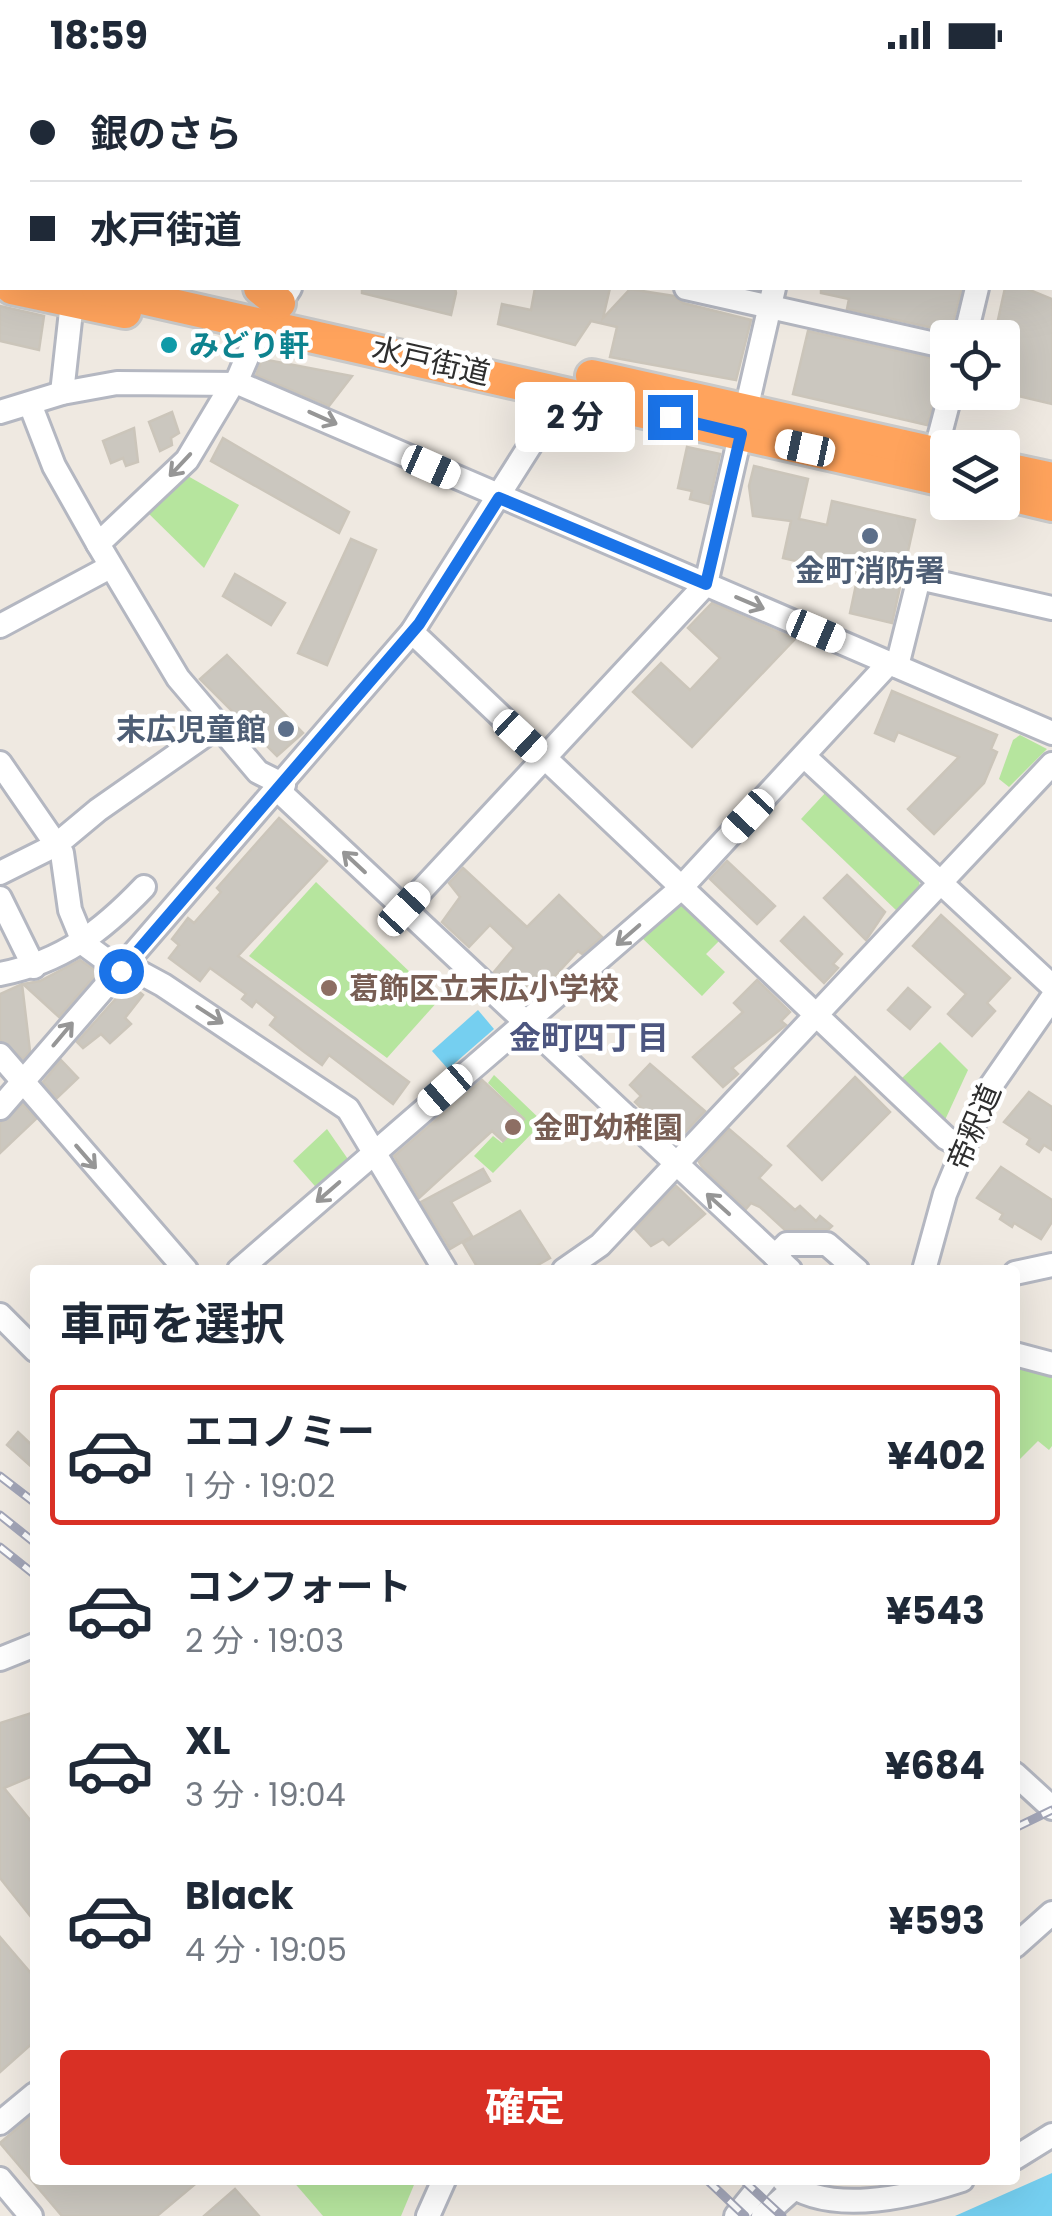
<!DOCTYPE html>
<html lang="ja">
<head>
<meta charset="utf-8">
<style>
	body { margin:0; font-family:Poppins,"Noto Sans JP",sans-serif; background:#f2f2f3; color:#1f2937; height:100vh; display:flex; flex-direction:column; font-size:38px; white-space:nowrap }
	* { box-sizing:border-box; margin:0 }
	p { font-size:32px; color:#747a83 }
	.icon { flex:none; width:55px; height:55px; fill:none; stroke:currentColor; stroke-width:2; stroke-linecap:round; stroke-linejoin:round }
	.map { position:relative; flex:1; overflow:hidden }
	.drawer { position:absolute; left:30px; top:1195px; width:990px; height:920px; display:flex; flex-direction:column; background:#fff; border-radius:10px; box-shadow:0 10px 40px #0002 }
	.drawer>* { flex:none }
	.guide { position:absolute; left:0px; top:0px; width:1052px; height:220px; box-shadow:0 10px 40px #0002; display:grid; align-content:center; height:220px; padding:0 30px; background:#fff }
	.buttons { position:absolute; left:930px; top:250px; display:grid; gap:20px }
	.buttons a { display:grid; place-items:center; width:90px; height:90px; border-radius:10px; background:#fff; box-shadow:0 10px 40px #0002; font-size:50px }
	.end { position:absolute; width:45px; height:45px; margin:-22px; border:12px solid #1a73e8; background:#fff; box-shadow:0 0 0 5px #fff }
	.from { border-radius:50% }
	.bubble { position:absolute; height:70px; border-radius:10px; background:#fff; box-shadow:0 10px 40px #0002; font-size:32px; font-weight:700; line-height:70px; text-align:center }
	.car { position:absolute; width:30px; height:60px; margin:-30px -15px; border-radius:12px; box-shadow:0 0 8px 2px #0007; background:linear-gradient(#fff 24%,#345 0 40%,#fff 0 76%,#345 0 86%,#fff 0) }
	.guide b { display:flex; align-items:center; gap:35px; height:95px; font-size:38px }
	.guide b+b { border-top:2px solid #e0e1e3 }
	.guide i { width:25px; height:25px; background:#1f2937 }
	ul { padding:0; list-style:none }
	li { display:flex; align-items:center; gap:30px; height:140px; margin:0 20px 15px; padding:0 10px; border:5px solid transparent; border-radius:10px }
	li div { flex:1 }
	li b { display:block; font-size:38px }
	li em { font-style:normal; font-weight:700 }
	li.on { border-color:#d93025 }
	li>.icon { width:90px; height:90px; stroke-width:1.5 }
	h2 { padding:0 30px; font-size:45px; line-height:120px }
	.action { display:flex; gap:20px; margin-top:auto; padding:20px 30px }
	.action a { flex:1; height:115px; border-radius:10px; background:#d93025; color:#fff; font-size:40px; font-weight:700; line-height:115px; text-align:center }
	.status { display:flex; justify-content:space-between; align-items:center; height:70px; padding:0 50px; background:#fff; direction:ltr }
	.status svg { height:28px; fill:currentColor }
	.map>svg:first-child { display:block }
	.green { fill:#b6e59e }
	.water { fill:#75cff0 }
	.building { fill:#cbc7bf; stroke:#cbc5ba; stroke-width:2.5 }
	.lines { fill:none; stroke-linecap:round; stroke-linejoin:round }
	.minor-casing { stroke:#b4b7c1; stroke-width:28 }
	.highway-casing { stroke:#c9c9c9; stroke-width:38 }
	.minor { stroke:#fff; stroke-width:22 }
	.highway { stroke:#ffa35c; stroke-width:32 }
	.rail-casing { stroke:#a3a6b8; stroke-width:9 }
	.rail { stroke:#fff; stroke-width:5; stroke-dasharray:15; stroke-linecap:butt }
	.oneway { stroke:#969696 }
	.route { stroke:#1a73e8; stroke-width:12 }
	.culture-dot { fill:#0f9aa8; stroke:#fff; stroke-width:4 }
	.service-dot { fill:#5c6f8a; stroke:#fff; stroke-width:4 }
	.education-dot { fill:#8d6e63; stroke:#fff; stroke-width:4 }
	.labels { text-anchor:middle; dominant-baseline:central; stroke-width:9; stroke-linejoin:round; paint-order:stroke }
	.culture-label { font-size:30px; font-weight:bold; fill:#0d838f; stroke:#fff; text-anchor:start }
	.street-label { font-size:30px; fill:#2e2e2e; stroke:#fff }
	.service-label { font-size:30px; font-weight:bold; fill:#4e5e75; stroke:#fff }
	.education-label { font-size:30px; font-weight:bold; fill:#785e54; stroke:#fff; text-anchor:start }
	.neighbourhood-label { font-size:32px; font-weight:bold; fill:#4d5680; stroke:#fff }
</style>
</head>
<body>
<div class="status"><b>18:59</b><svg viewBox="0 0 49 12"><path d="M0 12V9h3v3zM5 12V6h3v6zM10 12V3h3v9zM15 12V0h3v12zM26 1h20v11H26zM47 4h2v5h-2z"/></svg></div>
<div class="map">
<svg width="1052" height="2146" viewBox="0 0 1052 2146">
	<rect width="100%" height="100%" fill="#efe9e1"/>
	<g class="green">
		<polygon points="186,405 239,435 204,498 144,439"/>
		<polygon points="1020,665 1047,679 1009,717 999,709 1013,670"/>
		<polygon points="827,721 919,809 920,819 898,842 801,749"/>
		<polygon points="316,812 439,930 387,988 249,886"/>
		<polygon points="674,835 687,835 720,870 706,884 725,902 702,926 640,866"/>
		<polygon points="940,972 968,1000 945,1050 902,1008"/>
		<polygon points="494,1005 543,1052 493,1103 474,1086 493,1066 502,1073 525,1049 488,1013"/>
		<polygon points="327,1059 352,1095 321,1123 293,1091"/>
		<polygon points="1015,1295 1052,1305 1052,1376 1049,1380 1038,1371 1015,1394"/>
		<polygon points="292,2110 416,2110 401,2146 323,2146"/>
	</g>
	<g class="water">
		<polygon points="478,940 494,959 448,999 432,981"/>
		<polygon points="1052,2103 1052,2146 955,2146"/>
	</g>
	<g class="building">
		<polygon points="362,218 455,218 456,223 451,245 362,223"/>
		<polygon points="535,218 610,218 603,248 630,219 674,226 683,233 751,250 736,310 610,287 617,257 591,251 575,275 498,254 502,234 531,240"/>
		<polygon points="821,218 962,218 951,262 847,239 849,229 821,223"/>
		<polygon points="1005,218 1025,218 1052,229 1052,334 1002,322 1002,268 994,268"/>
		<polygon points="0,236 44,246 39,280 0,271"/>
		<polygon points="808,261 948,292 927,355 793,324"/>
		<polygon points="262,289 352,306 329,336 256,305"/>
		<polygon points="172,342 179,363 171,368 172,375 160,381 149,352"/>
		<polygon points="134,358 138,392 126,396 123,388 111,393 103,371"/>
		<polygon points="223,368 349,442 339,463 211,391"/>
		<polygon points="687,377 720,384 709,434 690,429 692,421 678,418"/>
		<polygon points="754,396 808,409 799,449 827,455 832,431 915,450 892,553 850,543 858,505 783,488 791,451 753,446 749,416"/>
		<polygon points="351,469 376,480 327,595 298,583"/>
		<polygon points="235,504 285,533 271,555 223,526"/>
		<polygon points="712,533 795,569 692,677 633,622 661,593 690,620 720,588 688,558"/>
		<polygon points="227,585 303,663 277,686 200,609"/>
		<polygon points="892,621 997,665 991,679 997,682 984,713 934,764 908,739 959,687 898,662 894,671 875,663"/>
		<polygon points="279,748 327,791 238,886 409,1012 393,1034 329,985 322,995 303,981 270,955 276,947 256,931 252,937 242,929 246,924 210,898 200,911 169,888 179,875 172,869 188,848 194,853 221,822 217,818"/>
		<polygon points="727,791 775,836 757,854 710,809"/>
		<polygon points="463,798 527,857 559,825 602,867 582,884 578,881 553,908 541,903 517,924 494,902 514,878 490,855 469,877 442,852 460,827 449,813"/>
		<polygon points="847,805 885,842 866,870 824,828"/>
		<polygon points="941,845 1010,908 987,933 995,941 972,966 948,944 966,924 913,876"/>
		<polygon points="804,847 842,884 833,894 838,898 824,913 781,871"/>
		<polygon points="80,890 98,902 59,947 23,914 40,911"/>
		<polygon points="757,910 790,942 781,951 786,955 732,998 738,1004 723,1017 693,987 743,942 734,933"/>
		<polygon points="22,914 30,981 23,989 0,970 0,924"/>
		<polygon points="129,914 143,925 125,948 131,954 110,973 101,964 83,978 77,972"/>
		<polygon points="908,918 930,937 910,959 888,940"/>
		<polygon points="61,990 78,1008 57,1028 43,1012"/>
		<polygon points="650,994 705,1041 676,1072 635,1032 641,1026 630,1015"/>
		<polygon points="855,1007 890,1042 822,1110 788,1076"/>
		<polygon points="482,1010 524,1049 503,1071 492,1061 419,1128 394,1086"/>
		<polygon points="1029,1022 1052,1037 1052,1080 1044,1075 1039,1082 1027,1074 1030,1069 1004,1052"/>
		<polygon points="23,1034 36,1049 0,1083 0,1053"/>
		<polygon points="729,1059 771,1095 759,1108 795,1140 800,1136 816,1151 820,1146 832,1156 829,1159 785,1160 760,1137 751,1133 746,1139 702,1097 699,1092"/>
		<polygon points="1001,1097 1052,1130 1052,1152 1041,1169 1014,1153 1012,1157 1000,1149 1003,1144 977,1128"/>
		<polygon points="483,1099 490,1111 451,1132 472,1166 450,1179 421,1132"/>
		<polygon points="676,1116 705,1144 669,1175 663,1169 651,1176 635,1159"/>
		<polygon points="520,1141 550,1188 529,1200 479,1200 463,1173"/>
		<polygon points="18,1362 35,1378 35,1400 7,1375"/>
		<polygon points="35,1642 35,1705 4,1718 35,1756 35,1852 0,1808 0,1653"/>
		<polygon points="0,1867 35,1908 35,1971 0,2002"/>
		<polygon points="35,2043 35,2110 200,2110 157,2146 62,2146 0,2073"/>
		<polygon points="235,2119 259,2146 204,2146"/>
	</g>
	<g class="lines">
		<g class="minor-casing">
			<g id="minor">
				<polyline points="28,0 31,2"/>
				<polyline points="519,0 525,2"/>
				<polyline points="157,2 158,0"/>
				<polyline points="423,2 425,0"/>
				<polyline points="634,2 636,0"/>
				<polyline points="857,2 859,0"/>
				<polyline points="1050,63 1052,60"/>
				<polyline points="686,218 948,277"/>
				<polyline points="965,268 977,218"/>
				<polyline points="236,313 251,278 290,218"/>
				<polyline points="62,323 72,232"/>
				<polyline points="30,334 54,396 98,474 187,390 233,313"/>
				<polyline points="0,342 62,323 117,313 240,314 1052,663"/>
				<polyline points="935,383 951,322"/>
				<polyline points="98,474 178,608 258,702 284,715"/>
				<polyline points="0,556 110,497"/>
				<polyline points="412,562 946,1068 963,1077"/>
				<polyline points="897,596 919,508 1052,538"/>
				<polyline points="804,686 1052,916"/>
				<polyline points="0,693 62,783 70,840 84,874 121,901"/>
				<polyline points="279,721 790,1200"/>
				<polyline points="0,803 56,775 98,740 218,656"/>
				<polyline points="0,828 34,897"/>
				<polyline points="404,839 706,514 774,218"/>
				<polyline points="126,895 163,915 348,1039 445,1200"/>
				<path d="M0,904c62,-12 102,-43 144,-87"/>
				<polyline points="0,985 186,1200"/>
				<polyline points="0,1038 412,562 564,322"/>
				<polyline points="775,1186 787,1174 827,1174 857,1200"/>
				<polyline points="239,1200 680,819 889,593"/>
				<polyline points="564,1200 600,1175 1052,694"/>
				<polyline points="924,1200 945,1124 988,1020 1052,928"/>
				<polyline points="1015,1203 1052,1195"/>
				<polyline points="0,1245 35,1280"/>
				<polyline points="1015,1284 1052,1294"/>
				<polyline points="0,1589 35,1575"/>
				<polyline points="1015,1704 1052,1738"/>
				<polyline points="1015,1876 1052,1843"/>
				<polyline points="0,2053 35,2024"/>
				<polyline points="1015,2088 1052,2065"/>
				<polyline points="0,2109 31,2146"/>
				<path d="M783,2110c44,36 124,18 179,0"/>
				<polyline points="428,2146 444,2110"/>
				<polyline points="736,2146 765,2110"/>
				<polyline points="763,2146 791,2121"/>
			</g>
		</g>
		<g class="highway-casing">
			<g id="highway">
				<polyline points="0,154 2,154"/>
				<polyline points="0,195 2,196"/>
				<polyline points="12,218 125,242"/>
				<polyline points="98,218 948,411"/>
				<polyline points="260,218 279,233"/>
				<polyline points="592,306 948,386"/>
				<polyline points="1002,398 1052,409"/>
				<polyline points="1002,423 1052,435"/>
			</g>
		</g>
		<use href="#minor" class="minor"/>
		<use href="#highway" class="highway"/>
		<g class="rail-casing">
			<g id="rail">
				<polyline points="0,1406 35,1433"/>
				<polyline points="0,1445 35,1473"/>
				<polyline points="0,1477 35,1505"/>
				<polyline points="1015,1758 1052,1740"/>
				<polyline points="707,2110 745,2146"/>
				<polyline points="743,2110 782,2146"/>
			</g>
		</g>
		<use href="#rail" class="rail"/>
	</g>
	<defs><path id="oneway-shaft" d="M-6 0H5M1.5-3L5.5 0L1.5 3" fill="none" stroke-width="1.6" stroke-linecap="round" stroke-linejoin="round" transform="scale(2.5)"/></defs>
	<g class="oneway">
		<use href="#oneway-shaft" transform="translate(323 348) rotate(24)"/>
		<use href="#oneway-shaft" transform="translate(180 395) rotate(133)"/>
		<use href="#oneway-shaft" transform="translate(750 533) rotate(23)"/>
		<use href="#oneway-shaft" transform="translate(354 792) rotate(-137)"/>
		<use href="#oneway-shaft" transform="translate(628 865) rotate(139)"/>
		<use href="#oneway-shaft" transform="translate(210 945) rotate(33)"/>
		<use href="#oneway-shaft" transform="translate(63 964) rotate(-50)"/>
		<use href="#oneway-shaft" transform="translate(86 1087) rotate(49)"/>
		<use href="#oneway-shaft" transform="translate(328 1122) rotate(139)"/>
		<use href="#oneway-shaft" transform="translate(718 1134) rotate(-138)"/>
	</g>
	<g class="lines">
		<polyline class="route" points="121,901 419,554 499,428 706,514 741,364 670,347"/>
	</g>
	<circle class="culture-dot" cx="169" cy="275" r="10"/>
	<g class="service-dot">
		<circle cx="870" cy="466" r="10"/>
		<circle cx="286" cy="659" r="10"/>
	</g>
	<g class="education-dot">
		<circle cx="329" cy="918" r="10"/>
		<circle cx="513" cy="1057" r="10"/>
	</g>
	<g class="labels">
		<g class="culture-label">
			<text x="189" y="275">みどり軒</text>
		</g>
		<g class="street-label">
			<text transform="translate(431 291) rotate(13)">水戸街道</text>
			<text transform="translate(974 1057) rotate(-67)">帝釈道</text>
		</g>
		<g class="service-label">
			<text x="870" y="500">金町消防署</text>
			<text x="266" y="659" text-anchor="end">末広児童館</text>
		</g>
		<g class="education-label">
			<text x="349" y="918">葛飾区立末広小学校</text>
			<text x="533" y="1057">金町幼稚園</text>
		</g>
		<g class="neighbourhood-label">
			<text x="589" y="967">金町四丁目</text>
		</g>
	</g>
</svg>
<div class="buttons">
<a><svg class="icon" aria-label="locate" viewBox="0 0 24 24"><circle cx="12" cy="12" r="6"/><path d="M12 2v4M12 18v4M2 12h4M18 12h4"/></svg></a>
<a><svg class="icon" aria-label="layers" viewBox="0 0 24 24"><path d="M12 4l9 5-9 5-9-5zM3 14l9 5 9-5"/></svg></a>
</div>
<i class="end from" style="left:121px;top:901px"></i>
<i class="end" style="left:670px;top:347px"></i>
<div class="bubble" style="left:515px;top:312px;width:120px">2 分</div>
<i class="car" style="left:805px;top:378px;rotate:282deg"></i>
<i class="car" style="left:431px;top:397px;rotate:114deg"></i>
<i class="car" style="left:816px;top:561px;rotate:113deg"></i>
<i class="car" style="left:520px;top:666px;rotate:133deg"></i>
<i class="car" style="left:748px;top:746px;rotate:223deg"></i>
<i class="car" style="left:404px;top:839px;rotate:43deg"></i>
<i class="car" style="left:445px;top:1020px;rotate:229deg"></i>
<div class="guide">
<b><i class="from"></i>銀のさら</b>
<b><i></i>水戸街道</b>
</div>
<section class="drawer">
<h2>車両を選択</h2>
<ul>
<li class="on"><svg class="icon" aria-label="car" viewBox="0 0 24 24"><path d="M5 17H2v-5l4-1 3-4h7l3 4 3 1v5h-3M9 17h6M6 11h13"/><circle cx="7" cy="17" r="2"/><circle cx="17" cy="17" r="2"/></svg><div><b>エコノミー</b><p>1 分 · 19:02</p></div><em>¥402</em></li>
<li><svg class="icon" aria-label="car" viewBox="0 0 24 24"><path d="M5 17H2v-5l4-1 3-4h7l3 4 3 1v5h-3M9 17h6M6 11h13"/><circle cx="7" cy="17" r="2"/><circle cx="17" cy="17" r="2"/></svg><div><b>コンフォート</b><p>2 分 · 19:03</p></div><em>¥543</em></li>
<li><svg class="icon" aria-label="car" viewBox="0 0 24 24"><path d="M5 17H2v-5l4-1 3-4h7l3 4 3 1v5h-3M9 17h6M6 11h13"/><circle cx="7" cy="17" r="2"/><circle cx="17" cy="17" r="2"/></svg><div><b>XL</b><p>3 分 · 19:04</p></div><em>¥684</em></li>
<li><svg class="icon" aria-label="car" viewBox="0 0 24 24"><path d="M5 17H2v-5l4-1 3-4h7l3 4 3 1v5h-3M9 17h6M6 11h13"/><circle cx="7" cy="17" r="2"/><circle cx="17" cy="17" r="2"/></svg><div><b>Black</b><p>4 分 · 19:05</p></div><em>¥593</em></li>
</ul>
<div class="action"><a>確定</a></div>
</section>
</div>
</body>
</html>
